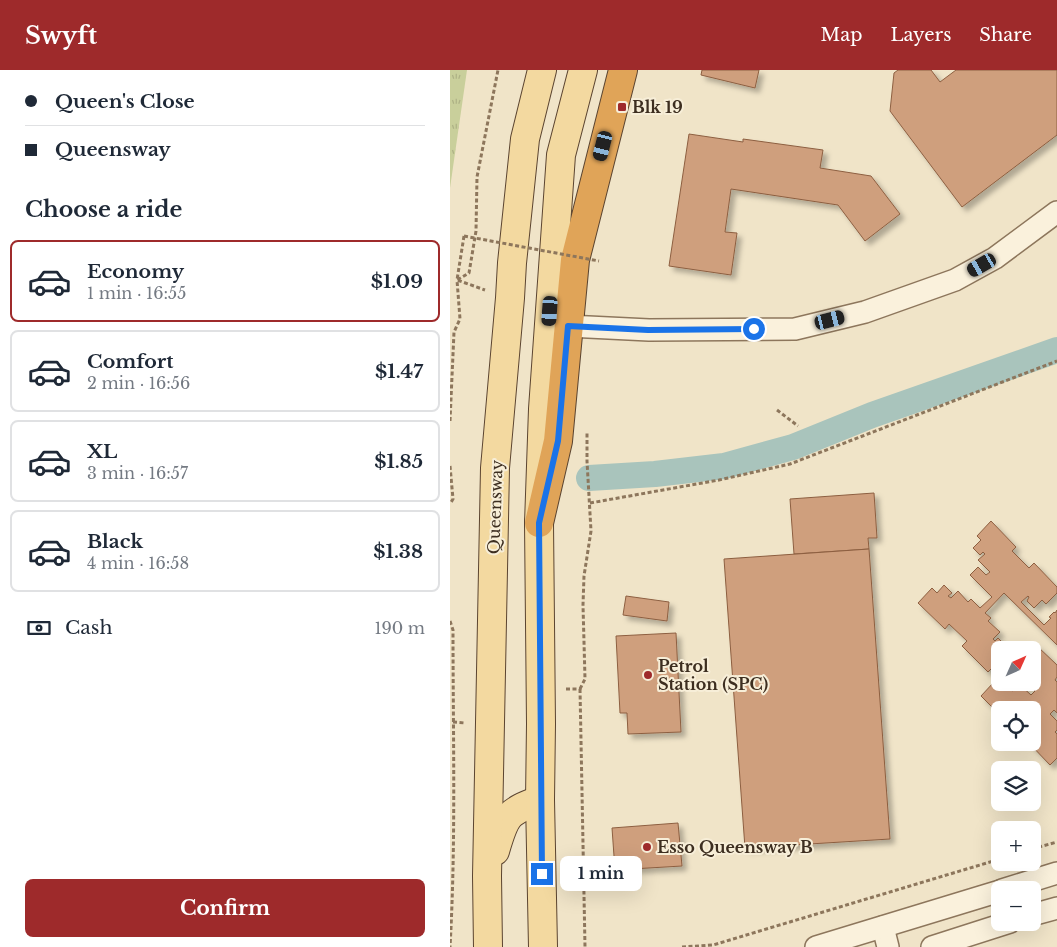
<!DOCTYPE html>
<html lang="en">
<head>
<meta charset="utf-8">
<style>
	body { margin:0; font-family:"Libre Baskerville",serif; background:#f6f6f7; color:#1f2937; height:100vh; display:flex; flex-direction:column; font-size:19px; white-space:nowrap }
	* { box-sizing:border-box; margin:0 }
	p { font-size:16px; color:#747a83 }
	.icon { flex:none; width:28px; height:28px; fill:none; stroke:currentColor; stroke-width:2; stroke-linecap:round; stroke-linejoin:round }
	.map { position:relative; flex:1; overflow:hidden }
	.drawer { display:flex; flex-direction:column; background:#fff; width:450px }
	.drawer>* { flex:none }
	.guide { display:grid; align-content:center; height:110px; padding:0 25px; background:#fff }
	.needle { width:32px; rotate:45deg }
	.fabs { position:absolute; left:541px; top:571px; display:grid; gap:10px }
	.fabs a { display:grid; place-items:center; width:50px; height:50px; border-radius:8px; background:#fff; box-shadow:0 5px 20px #0002; font-size:25px }
	.end { position:absolute; width:22px; height:22px; margin:-11px; border:6px solid #1a73e8; background:#fff; box-shadow:0 0 0 2px #fff }
	.from { border-radius:50% }
	.bubble { position:absolute; height:35px; border-radius:8px; background:#fff; box-shadow:0 5px 20px #0002; font-size:16px; font-weight:700; line-height:35px; text-align:center }
	.car { position:absolute; width:15px; height:30px; margin:-15px -8px; border-radius:6px; box-shadow:0 0 4px 1px #0007; background:linear-gradient(#222 24%,#8ab4d8 0 40%,#222 0 76%,#8ab4d8 0 86%,#222 0) }
	.guide b { display:flex; align-items:center; gap:18px; height:48px; font-size:19px }
	.guide b+b { border-top:1px solid #e0e1e3 }
	.guide i { width:12px; height:12px; background:#1f2937 }
	ul { padding:0; list-style:none }
	li { display:flex; align-items:center; gap:15px; height:82px; margin:0 10px 8px; padding:0 15px; border:2px solid #e0e1e3; border-radius:8px }
	li div { flex:1 }
	li b { display:block; font-size:19px }
	li em { font-style:normal; font-weight:700 }
	li.selected { border-color:#9e2a2b }
	li>.icon { width:45px; height:45px; stroke-width:1.5 }
	h2 { padding:0 25px; font-size:22px; line-height:60px }
	.pay { display:flex; align-items:center; gap:12px; height:55px; padding:0 25px; font-size:19px }
	.pay p { margin-inline-start:auto }
	.action { display:flex; gap:10px; margin-top:auto; padding:10px 25px }
	.action a { flex:1; height:58px; border-radius:8px; background:#9e2a2b; color:#fff; font-size:20px; font-weight:700; line-height:58px; text-align:center }
	header { display:flex; align-items:center; gap:30px; box-sizing:border-box; height:70px; padding:0 25px; background:#9e2a2b; color:#fff }
	header strong { font-size:24px }
	nav { display:flex; gap:28px; margin-inline-start:auto; font-size:18px }
	main { display:flex; flex:1; min-height:0 }
	.map>svg:first-child { display:block }
	.grass { fill:url(#grass-tufts) }
	.lines { fill:none; stroke-linecap:round; stroke-linejoin:round }
	.canal { stroke:#a9c4bc; stroke-width:26 }
	.building { fill:#cf9f7d; stroke:#8d5f41; filter:url(#shadow) }
	.street-casing { stroke:#8d765c; stroke-width:24 }
	.primary-casing { stroke:#5b4430; stroke-width:30 }
	.highway-casing { stroke:#5b4430; stroke-width:30 }
	.path { stroke:#8d765c; stroke-width:3; stroke-dasharray:4 2.5; stroke-linecap:butt }
	.street { stroke:#faf1dc; stroke-width:21 }
	.primary { stroke:#f3d9a0; stroke-width:28 }
	.highway { stroke:#e0a458; stroke-width:28 }
	.path-bridge { stroke:#8d765c; stroke-width:3; stroke-dasharray:4 2.5; stroke-linecap:butt }
	.route { stroke:#1a73e8; stroke-width:6 }
	.poi-dot { fill:#9e2a2b; stroke:#f7eed8; stroke-width:2 }
	.labels { text-anchor:middle; dominant-baseline:central; stroke-width:4; stroke-linejoin:round; paint-order:stroke }
	.poi-label { font-size:16px; font-weight:bold; fill:#3d2e20; stroke:#f7eed8; text-anchor:start }
	.street-label { font-size:16px; fill:#3d2e20; stroke:#f7eed8 }
</style>
</head>
<body>
<header>
<strong>Swyft</strong>
<nav><a>Map</a><a>Layers</a><a>Share</a></nav>
</header>
<main>
<section class="drawer">
<div class="guide">
<b><i class="from"></i>Queen's Close</b>
<b><i></i>Queensway</b>
</div>
<h2>Choose a ride</h2>
<ul>
<li class="selected"><svg class="icon" aria-label="car" viewBox="0 0 24 24"><path d="M5 17H2v-5l4-1 3-4h7l3 4 3 1v5h-3M9 17h6M6 11h13"/><circle cx="7" cy="17" r="2"/><circle cx="17" cy="17" r="2"/></svg><div><b>Economy</b><p>1 min · 16:55</p></div><em>$1.09</em></li>
<li><svg class="icon" aria-label="car" viewBox="0 0 24 24"><path d="M5 17H2v-5l4-1 3-4h7l3 4 3 1v5h-3M9 17h6M6 11h13"/><circle cx="7" cy="17" r="2"/><circle cx="17" cy="17" r="2"/></svg><div><b>Comfort</b><p>2 min · 16:56</p></div><em>$1.47</em></li>
<li><svg class="icon" aria-label="car" viewBox="0 0 24 24"><path d="M5 17H2v-5l4-1 3-4h7l3 4 3 1v5h-3M9 17h6M6 11h13"/><circle cx="7" cy="17" r="2"/><circle cx="17" cy="17" r="2"/></svg><div><b>XL</b><p>3 min · 16:57</p></div><em>$1.85</em></li>
<li><svg class="icon" aria-label="car" viewBox="0 0 24 24"><path d="M5 17H2v-5l4-1 3-4h7l3 4 3 1v5h-3M9 17h6M6 11h13"/><circle cx="7" cy="17" r="2"/><circle cx="17" cy="17" r="2"/></svg><div><b>Black</b><p>4 min · 16:58</p></div><em>$1.38</em></li>
</ul>
<div class="pay"><svg class="icon" aria-label="cash" viewBox="0 0 24 24"><path d="M3 7h18v10H3z"/><circle cx="12" cy="12" r="2"/></svg>Cash<p>190 m</p></div>
<div class="action"><a>Confirm</a></div>
</section>
<div class="map">
<svg width="607" height="877" viewBox="0 0 607 877">
	<defs>
		<pattern id="grass-tufts" width="24" height="20" patternUnits="userSpaceOnUse" patternTransform="scale(1.25)"><rect width="24" height="20" fill="#c9cf9b"/><path d="M3 7l-1-3M5 7V3M7 7l1-3M15 17l-1-3M17 17v-4M19 17l1-3" fill="none" stroke="#aeb285"/></pattern>
		<filter id="shadow"><feDropShadow dx="4.5" dy="4.5" stdDeviation="2.5" flood-color="#0004"/></filter>
	</defs>
	<rect width="100%" height="100%" fill="#f0e4c8"/>
	<polygon class="grass" points="0,0 17,0 0,118"/>
	<g class="lines">
		<polyline class="canal" points="139,408 205,404 274,396 343,377 422,345 607,280"/>
	</g>
	<g class="building">
		<polygon points="252,0 309,0 305,18 251,5"/>
		<polygon points="448,0 481,0 490,12 506,0 607,0 607,65 512,137 440,41 444,3"/>
		<polygon points="239,64 293,72 293,69 373,80 370,98 421,106 450,144 415,171 388,135 281,119 275,162 287,163 281,205 219,196"/>
		<polygon points="424,423 427,468 418,468 419,479 344,484 340,429"/>
		<polygon points="541,451 566,477 562,481 579,498 584,493 607,517 607,523 596,534 592,530 584,538 577,531 579,527 578,526 571,532 594,555 601,548 599,547 604,542 605,543 607,540 607,575 554,523 535,543 541,548 538,551 550,562 543,569 545,571 548,568 555,575 548,583 550,585 550,590 538,602 512,576 517,571 499,554 495,559 468,533 482,518 487,523 494,515 502,523 498,526 501,528 508,521 518,532 521,529 530,538 542,527 520,505 528,497 536,505 540,502 528,490 535,484 533,482 530,485 523,478 531,470 527,466"/>
		<polygon points="419,479 440,769 295,778 274,489"/>
		<polygon points="176,526 219,532 217,551 173,545"/>
		<polygon points="226,563 231,662 178,664 177,643 170,643 166,566"/>
		<polygon points="586,575 607,595 607,607 605,610 607,612 607,643 604,640 600,644 607,651 607,660 605,662 607,664 607,688 600,695 578,672 582,672 582,640 550,640 550,645 531,626 544,612 548,617 553,612 561,612 564,615 560,619 563,621 569,614 581,625 585,621 576,612 582,612 582,580 581,580"/>
		<polygon points="228,753 232,796 165,800 162,758"/>
	</g>
	<g class="lines">
		<g class="street-casing">
			<g id="street">
				<polyline points="118,256 199,260 345,259 415,242 505,210 545,188 607,142"/>
				<polyline points="552,820 607,803"/>
				<polyline points="582,845 607,838"/>
				<polyline points="433,857 438,877"/>
				<polyline points="366,877 550,821"/>
				<polyline points="482,877 560,852"/>
			</g>
		</g>
		<g class="primary-casing">
			<g id="primary">
				<path d="M45,781c10,-34 11,-39 45,-51"/>
				<polyline points="38,877 37,806 45,398 60,228 62,193 75,69 92,0"/>
				<polyline points="93,877 90,730 91,654 89,453 93,339 111,85 133,0"/>
			</g>
		</g>
		<g class="highway-casing">
			<polyline id="highway" points="89,453 108,371 125,190 173,0"/>
		</g>
		<g class="path">
			<polyline points="14,166 7,210 35,220"/>
			<polyline points="327,340 348,356"/>
			<polyline points="0,351 4,262 10,249 7,210 19,203 26,161 27,107 48,0"/>
			<polyline points="0,396 3,429 0,434"/>
			<polyline points="140,433 269,410 340,394 607,291"/>
			<path d="M0,551l3,9c0,106 3,212 -3,317"/>
			<polyline points="116,619 130,619"/>
			<polyline points="130,619 135,609 133,535 134,506 141,461 137,391 137,361"/>
			<polyline points="130,619 135,877"/>
			<polyline points="3,652 15,653"/>
			<polyline points="582,779 607,772"/>
			<polyline points="232,877 263,875 550,789"/>
		</g>
		<use href="#street" class="street"/>
		<use href="#primary" class="primary"/>
		<use href="#highway" class="highway"/>
		<polyline class="path-bridge" points="14,166 149,191"/>
	</g>
	<g class="lines">
		<polyline class="route" points="92,804 89,453 108,371 118,256 198,260 304,259"/>
	</g>
	<g class="poi-dot">
		<rect x="167" y="32" width="10" height="10" rx="2.5"/>
		<circle cx="198" cy="605" r="5"/>
		<circle cx="197" cy="777" r="5"/>
	</g>
	<g class="labels">
		<g class="poi-label">
			<text x="182" y="37">Blk 19</text>
			<text x="208" y="596">Petrol<tspan x="208" dy="18">Station (SPC)</tspan></text>
			<text x="207" y="777">Esso Queensway B</text>
		</g>
		<g class="street-label">
			<text transform="translate(45 437) rotate(-88)">Queensway</text>
		</g>
	</g>
</svg>
<div class="fabs">
<a><svg class="needle" viewBox="-14 -14 28 28"><path d="M0-13l5 13h-10z" fill="#e53935"/><path d="M0 13l5-13h-10z" fill="#747a83"/></svg></a>
<a><svg class="icon" aria-label="locate" viewBox="0 0 24 24"><circle cx="12" cy="12" r="6"/><path d="M12 2v4M12 18v4M2 12h4M18 12h4"/></svg></a>
<a><svg class="icon" aria-label="layers" viewBox="0 0 24 24"><path d="M12 4l9 5-9 5-9-5zM3 14l9 5 9-5"/></svg></a>
<a>+</a>
<a>−</a>
</div>
<i class="end from" style="left:304px;top:259px"></i>
<i class="end" style="left:92px;top:804px"></i>
<div class="bubble" style="left:110px;top:786px;width:82px">1 min</div>
<i class="car" style="left:153px;top:76px;rotate:194deg"></i>
<i class="car" style="left:532px;top:195px;rotate:240deg"></i>
<i class="car" style="left:100px;top:241px;rotate:184deg"></i>
<i class="car" style="left:380px;top:250px;rotate:76deg"></i>
</div>
</main>
</body>
</html>
